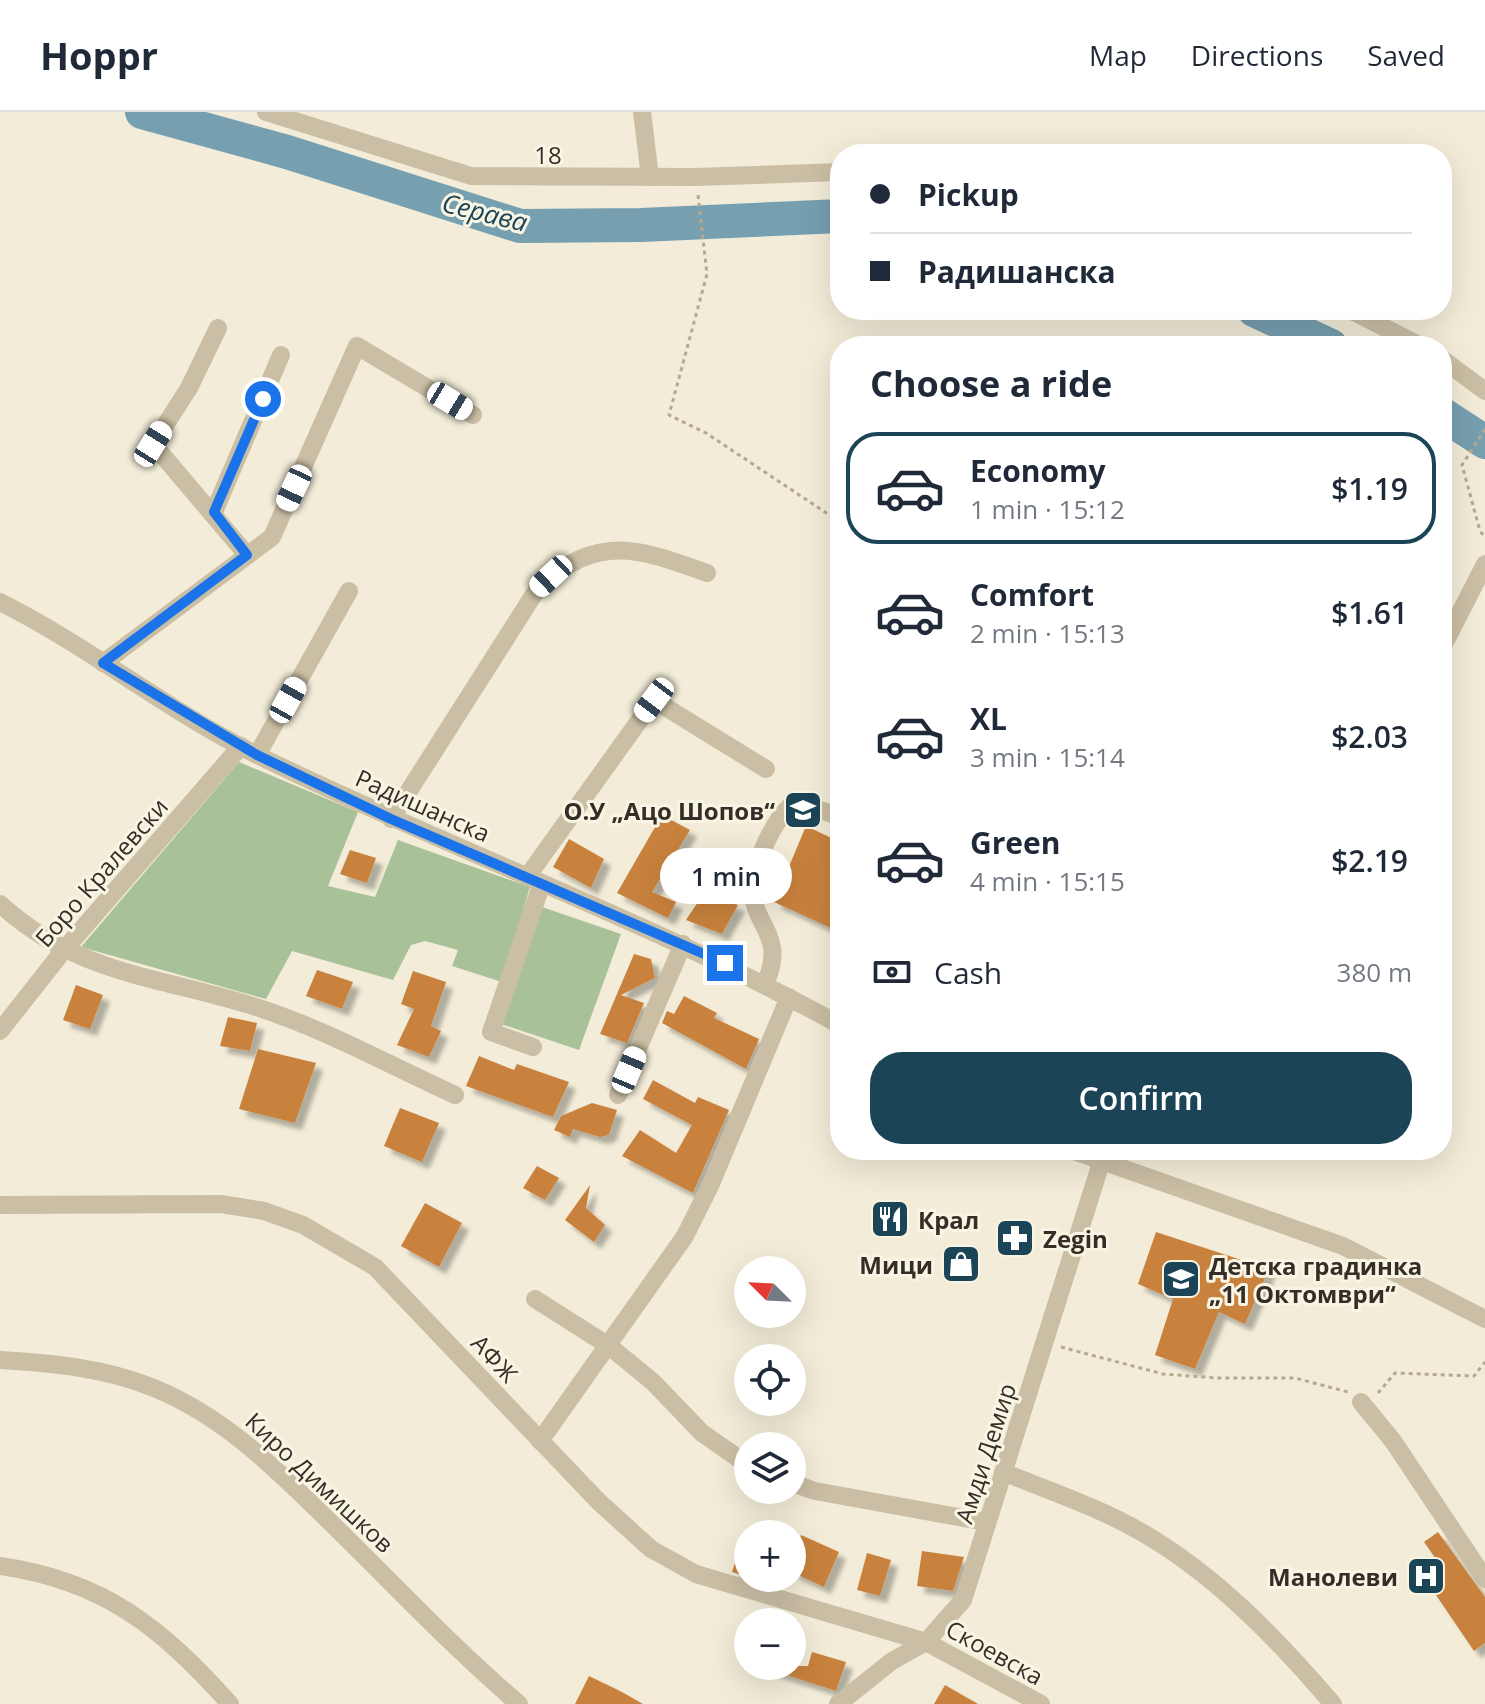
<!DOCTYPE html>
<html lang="en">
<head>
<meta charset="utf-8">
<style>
	body { margin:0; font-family:"Open Sans",sans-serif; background:#f2f2f3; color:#1f2937; height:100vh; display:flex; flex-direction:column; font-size:30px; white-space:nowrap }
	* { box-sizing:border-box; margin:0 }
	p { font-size:26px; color:#747a83 }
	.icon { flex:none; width:44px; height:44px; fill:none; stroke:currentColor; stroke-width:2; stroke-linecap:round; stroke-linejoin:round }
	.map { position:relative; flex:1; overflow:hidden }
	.side { position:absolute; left:830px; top:224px; width:622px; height:824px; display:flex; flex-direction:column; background:#fff; border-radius:32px; box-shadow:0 8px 32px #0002 }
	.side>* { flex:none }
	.banner { position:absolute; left:830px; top:32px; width:622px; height:176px; border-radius:32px; box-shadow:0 8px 32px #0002; display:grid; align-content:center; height:176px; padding:0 40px; background:#fff }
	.needle { width:52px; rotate:294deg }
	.buttons { position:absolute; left:734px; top:1144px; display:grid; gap:16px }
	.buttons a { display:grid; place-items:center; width:72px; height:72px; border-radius:50%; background:#fff; box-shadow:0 8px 32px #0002; font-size:40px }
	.end { position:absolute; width:36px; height:36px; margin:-18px; border:10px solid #1a73e8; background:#fff; box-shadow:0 0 0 4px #fff }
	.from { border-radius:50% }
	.bubble { position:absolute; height:56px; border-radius:28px; background:#fff; box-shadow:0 8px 32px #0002; font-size:26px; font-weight:600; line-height:56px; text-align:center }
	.car { position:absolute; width:24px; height:48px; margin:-24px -12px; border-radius:10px; box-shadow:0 0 6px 2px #0007; background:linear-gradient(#fff 24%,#345 0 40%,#fff 0 76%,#345 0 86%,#fff 0) }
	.banner b { display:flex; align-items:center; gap:28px; height:76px; font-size:30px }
	.banner b+b { border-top:2px solid #e0e1e3 }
	.banner i { width:20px; height:20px; background:#1f2937 }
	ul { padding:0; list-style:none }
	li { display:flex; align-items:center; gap:24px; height:112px; margin:0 16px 12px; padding:0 24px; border:4px solid transparent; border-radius:32px }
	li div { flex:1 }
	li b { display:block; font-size:30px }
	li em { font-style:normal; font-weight:600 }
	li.active { border-color:#1b4557 }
	li>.icon { width:72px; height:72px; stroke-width:1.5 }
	h2 { padding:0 40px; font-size:36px; line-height:96px }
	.pay { display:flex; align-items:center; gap:20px; height:88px; padding:0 40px; font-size:30px }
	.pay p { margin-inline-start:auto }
	.cta { display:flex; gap:16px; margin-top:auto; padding:16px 40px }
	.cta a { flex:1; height:92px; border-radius:32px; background:#1b4557; color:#fff; font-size:32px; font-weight:600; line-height:92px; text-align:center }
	header { display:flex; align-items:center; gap:48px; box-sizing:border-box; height:112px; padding:0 40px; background:#fff; border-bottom:2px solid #e0e1e3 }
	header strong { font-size:38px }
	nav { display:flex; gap:44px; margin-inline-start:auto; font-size:28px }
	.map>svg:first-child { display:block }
	.green { fill:#a9c198 }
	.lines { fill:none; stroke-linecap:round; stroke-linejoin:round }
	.river { stroke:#769faf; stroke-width:34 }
	.building { fill:#c9823e; filter:url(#shadow) }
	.path { stroke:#b6a98e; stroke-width:3; stroke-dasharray:4 4; stroke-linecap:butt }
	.minor { stroke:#cabea4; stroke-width:18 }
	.route { stroke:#1a73e8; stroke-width:10 }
	.labels { text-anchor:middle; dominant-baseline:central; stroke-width:6; stroke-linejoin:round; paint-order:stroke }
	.street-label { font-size:24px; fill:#352e26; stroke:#f9f5e4 }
	.poi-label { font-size:24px; font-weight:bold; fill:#352e26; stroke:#f9f5e4; text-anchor:end }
	.water-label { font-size:26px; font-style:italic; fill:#1b4557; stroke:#f9f5e4 }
</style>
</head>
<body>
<header>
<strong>Hoppr</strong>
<nav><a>Map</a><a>Directions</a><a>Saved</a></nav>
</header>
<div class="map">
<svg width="1485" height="1592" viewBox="0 0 1485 1592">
	<defs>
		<filter id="shadow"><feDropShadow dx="7" dy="7" stdDeviation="2" flood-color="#0004"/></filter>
	</defs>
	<rect width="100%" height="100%" fill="#f2ecd8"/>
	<g class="green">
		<polygon points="239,650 358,700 328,774 375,785 398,728 530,775 502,870 452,854 458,838 425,829 411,833 393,868 292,839 266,887 81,835"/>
		<polygon points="539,794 621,822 579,938 501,912"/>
	</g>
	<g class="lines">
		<g class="river">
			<polyline points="142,0 287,40 520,114 641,113 840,104"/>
			<polyline points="1254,198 1331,234"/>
			<polyline points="1442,302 1485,330"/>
		</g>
	</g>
	<g class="building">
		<polygon points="662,703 690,718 652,780 676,790 668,806 617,781"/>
		<polygon points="806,714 840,730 840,793 831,816 774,790"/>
		<polygon points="569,727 604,747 591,776 553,755"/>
		<polygon points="350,738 376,746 367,771 340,762"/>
		<polygon points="704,781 738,793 722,822 686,808"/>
		<polygon points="634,842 651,847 655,866 621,883 644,891 627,931 600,922"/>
		<polygon points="317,858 353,870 342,897 306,884"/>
		<polygon points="413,859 446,870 431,914 441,919 429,945 397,933 414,897 401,892"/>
		<polygon points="76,873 103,883 90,917 63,908"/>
		<polygon points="684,884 717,901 714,906 759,927 746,957 662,911 667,899 674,902"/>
		<polygon points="228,905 257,911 250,939 220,934"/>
		<polygon points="258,937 316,951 295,1011 239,997"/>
		<polygon points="479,944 514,958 517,952 569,970 553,1005 466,974"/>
		<polygon points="653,968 695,991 698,985 729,998 693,1081 622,1044 640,1018 676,1041 692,1013 643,987"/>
		<polygon points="592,991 617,998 609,1023 600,1025 573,1017 570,1025 554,1018 561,1004"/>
		<polygon points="400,996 439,1011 422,1050 384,1034"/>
		<polygon points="537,1054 559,1066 545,1088 523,1076"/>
		<polygon points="590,1073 586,1096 605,1113 594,1130 565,1108"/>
		<polygon points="425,1091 462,1111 439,1155 401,1134"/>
		<polygon points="1156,1120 1269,1157 1245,1212 1219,1200 1195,1257 1155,1243 1173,1187 1138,1172"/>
		<polygon points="745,1419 748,1420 748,1465 732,1460"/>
		<polygon points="1438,1420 1485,1485 1485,1531 1474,1539 1419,1458 1436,1447 1424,1430"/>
		<polygon points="801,1423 839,1440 824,1475 792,1460 792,1442"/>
		<polygon points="922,1439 964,1445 953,1479 917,1474"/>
		<polygon points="867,1441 891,1448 880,1484 857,1478"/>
		<polygon points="812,1540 846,1550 836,1579 771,1558 771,1554 808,1554"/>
		<polygon points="589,1564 620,1579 643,1592 575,1592"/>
		<polygon points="945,1573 978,1592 934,1592"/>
	</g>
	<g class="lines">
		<g class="path">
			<polyline points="698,83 707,162 669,303 706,321 840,410"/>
			<polyline points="1485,317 1462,353 1480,419 1485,425"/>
			<polyline points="831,850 840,837"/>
			<polyline points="1061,1235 1163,1262 1218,1266 1295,1266 1348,1280"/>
			<polyline points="1378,1281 1395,1261 1474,1264 1485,1250"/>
		</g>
		<g class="minor">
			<polyline points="266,0 471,64 696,65 840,60"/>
			<polyline points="642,0 650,65"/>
			<polyline points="1350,198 1421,234"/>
			<polyline points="218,216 189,276 153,332 247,443"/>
			<polyline points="1442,247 1485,279"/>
			<polyline points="214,400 281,243"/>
			<path d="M0,490c90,45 169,110 259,154 192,94 394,166 581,269"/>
			<polyline points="1442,536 1485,452"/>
			<polyline points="103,551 272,425 357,234 473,303"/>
			<polyline points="257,643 349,479"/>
			<path d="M391,707l147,-231c60,-55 100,-40 169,-15"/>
			<polyline points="527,765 654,588 766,657"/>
			<path d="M0,792c78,71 158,72 253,102 70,22 136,59 202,89"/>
			<path d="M765,872c22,-49 -11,-56 -13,-95 -2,-19 26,-79 43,-86l45,13"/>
			<polyline points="0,919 63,839 241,634"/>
			<polyline points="533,935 491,920 542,771"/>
			<polyline points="618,983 683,832"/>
			<polyline points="1071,1038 1343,1134 1485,1207"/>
			<polyline points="0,1093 221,1092 264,1099 303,1113 375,1155 599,1390 651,1437 696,1462 926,1530 1041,1592"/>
			<polyline points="535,1187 609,1234 653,1270 702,1321 748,1353"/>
			<path d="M0,1248c52,3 105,8 154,28 69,28 121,80 173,131 64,62 124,127 192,185"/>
			<polyline points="1361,1290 1393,1329 1485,1467"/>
			<polyline points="540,1329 685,1124 710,1074 789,885"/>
			<path d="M1003,1360c47,19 97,36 140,61 74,43 135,107 190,171"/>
			<polyline points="792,1371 815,1379 986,1410"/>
			<path d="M0,1454c104,15 161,61 230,138"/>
			<polyline points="838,1592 892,1549 926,1530 963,1488 1101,1051"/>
		</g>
	</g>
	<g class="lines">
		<polyline class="route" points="263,287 214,400 247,443 103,551 257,643 391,707 725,851"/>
	</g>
	<defs>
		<g id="school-square" transform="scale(2)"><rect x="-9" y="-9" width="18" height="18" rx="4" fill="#1b4557" stroke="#f9f5e4"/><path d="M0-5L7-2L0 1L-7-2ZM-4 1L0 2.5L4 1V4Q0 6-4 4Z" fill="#fff"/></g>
		<g id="restaurant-square" transform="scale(2)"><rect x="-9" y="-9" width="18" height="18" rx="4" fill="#1b4557" stroke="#f9f5e4"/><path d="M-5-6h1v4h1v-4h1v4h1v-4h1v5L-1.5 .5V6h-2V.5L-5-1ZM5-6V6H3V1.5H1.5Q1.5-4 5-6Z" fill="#fff"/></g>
		<g id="pharmacy-square" transform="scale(2)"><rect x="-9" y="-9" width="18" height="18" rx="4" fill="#1b4557" stroke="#f9f5e4"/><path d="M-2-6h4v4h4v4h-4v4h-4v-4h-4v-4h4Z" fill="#fff"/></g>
		<g id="shop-square" transform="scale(2)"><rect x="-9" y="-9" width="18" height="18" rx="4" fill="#1b4557" stroke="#f9f5e4"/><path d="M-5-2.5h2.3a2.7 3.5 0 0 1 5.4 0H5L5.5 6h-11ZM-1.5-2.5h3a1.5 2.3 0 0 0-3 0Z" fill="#fff"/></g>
		<g id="hospital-square" transform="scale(2)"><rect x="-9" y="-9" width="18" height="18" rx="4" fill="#1b4557" stroke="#f9f5e4"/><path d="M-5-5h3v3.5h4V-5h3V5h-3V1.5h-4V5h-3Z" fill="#fff"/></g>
	</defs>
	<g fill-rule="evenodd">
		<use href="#school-square" x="803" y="698"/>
		<use href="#restaurant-square" x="890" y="1107"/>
		<use href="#pharmacy-square" x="1015" y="1126"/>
		<use href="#shop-square" x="961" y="1152"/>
		<use href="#school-square" x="1181" y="1167"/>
		<use href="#hospital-square" x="1426" y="1464"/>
	</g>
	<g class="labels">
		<g class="street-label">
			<text x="548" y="42">18</text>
			<text transform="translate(423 693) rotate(24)">Радишанска</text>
			<text transform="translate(101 760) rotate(-49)">Боро Кралевски</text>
			<text transform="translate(495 1246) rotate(47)">АФЖ</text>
			<text transform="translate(985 1341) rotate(-72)">Амди Демир</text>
			<text transform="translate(320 1370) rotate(43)">Киро Димишков</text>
			<text transform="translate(995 1540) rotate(29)">Скоевска</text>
		</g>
		<g class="poi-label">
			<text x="775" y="698">О.У „Ацо Шопов“</text>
			<text x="918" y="1107" text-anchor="start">Крал</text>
			<text x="1043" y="1126" text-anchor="start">Zegin</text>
			<text x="933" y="1152">Мици</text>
			<text x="1209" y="1153" text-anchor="start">Детска градинка<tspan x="1209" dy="28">„11 Октомври“</tspan></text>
			<text x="1398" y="1464">Манолеви</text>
		</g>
		<g class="water-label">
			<text transform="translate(485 100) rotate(14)">Серава</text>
		</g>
	</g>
</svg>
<div class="buttons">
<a><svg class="needle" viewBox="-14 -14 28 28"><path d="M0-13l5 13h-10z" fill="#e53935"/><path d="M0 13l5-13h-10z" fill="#747a83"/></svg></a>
<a><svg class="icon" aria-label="locate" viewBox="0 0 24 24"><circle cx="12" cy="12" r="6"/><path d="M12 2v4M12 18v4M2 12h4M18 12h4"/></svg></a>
<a><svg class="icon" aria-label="layers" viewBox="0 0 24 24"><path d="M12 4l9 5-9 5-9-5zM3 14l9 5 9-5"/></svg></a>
<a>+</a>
<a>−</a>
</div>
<i class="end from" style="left:263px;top:287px"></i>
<i class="end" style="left:725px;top:851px"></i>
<div class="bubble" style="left:660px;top:736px;width:132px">1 min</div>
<i class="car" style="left:450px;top:289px;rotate:121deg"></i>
<i class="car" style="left:153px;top:332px;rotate:32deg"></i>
<i class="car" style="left:294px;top:376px;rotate:205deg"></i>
<i class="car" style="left:551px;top:464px;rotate:227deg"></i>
<i class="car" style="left:288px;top:588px;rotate:29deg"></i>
<i class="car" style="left:654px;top:588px;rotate:217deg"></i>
<i class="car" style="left:629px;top:958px;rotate:23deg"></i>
<div class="banner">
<b><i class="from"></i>Pickup</b>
<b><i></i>Радишанска</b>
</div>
<section class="side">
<h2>Choose a ride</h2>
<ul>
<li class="active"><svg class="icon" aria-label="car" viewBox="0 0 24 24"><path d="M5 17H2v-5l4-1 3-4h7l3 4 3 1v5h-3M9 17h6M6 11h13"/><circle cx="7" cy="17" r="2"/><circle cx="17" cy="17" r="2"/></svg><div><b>Economy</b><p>1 min · 15:12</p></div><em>$1.19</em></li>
<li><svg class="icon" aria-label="car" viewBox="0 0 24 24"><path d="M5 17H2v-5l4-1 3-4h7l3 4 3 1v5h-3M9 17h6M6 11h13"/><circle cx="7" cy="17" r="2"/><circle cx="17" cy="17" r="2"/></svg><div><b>Comfort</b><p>2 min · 15:13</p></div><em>$1.61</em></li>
<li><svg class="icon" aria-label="car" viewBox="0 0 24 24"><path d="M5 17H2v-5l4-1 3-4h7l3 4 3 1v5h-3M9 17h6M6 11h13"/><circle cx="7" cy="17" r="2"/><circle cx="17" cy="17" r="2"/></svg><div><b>XL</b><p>3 min · 15:14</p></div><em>$2.03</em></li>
<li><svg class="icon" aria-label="car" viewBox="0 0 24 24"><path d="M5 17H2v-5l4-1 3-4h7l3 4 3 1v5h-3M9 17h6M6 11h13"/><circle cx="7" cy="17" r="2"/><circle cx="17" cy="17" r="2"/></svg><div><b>Green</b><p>4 min · 15:15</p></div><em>$2.19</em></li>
</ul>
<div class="pay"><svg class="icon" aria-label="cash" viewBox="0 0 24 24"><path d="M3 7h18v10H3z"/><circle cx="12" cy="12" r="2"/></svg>Cash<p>380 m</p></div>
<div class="cta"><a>Confirm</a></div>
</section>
</div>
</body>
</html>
